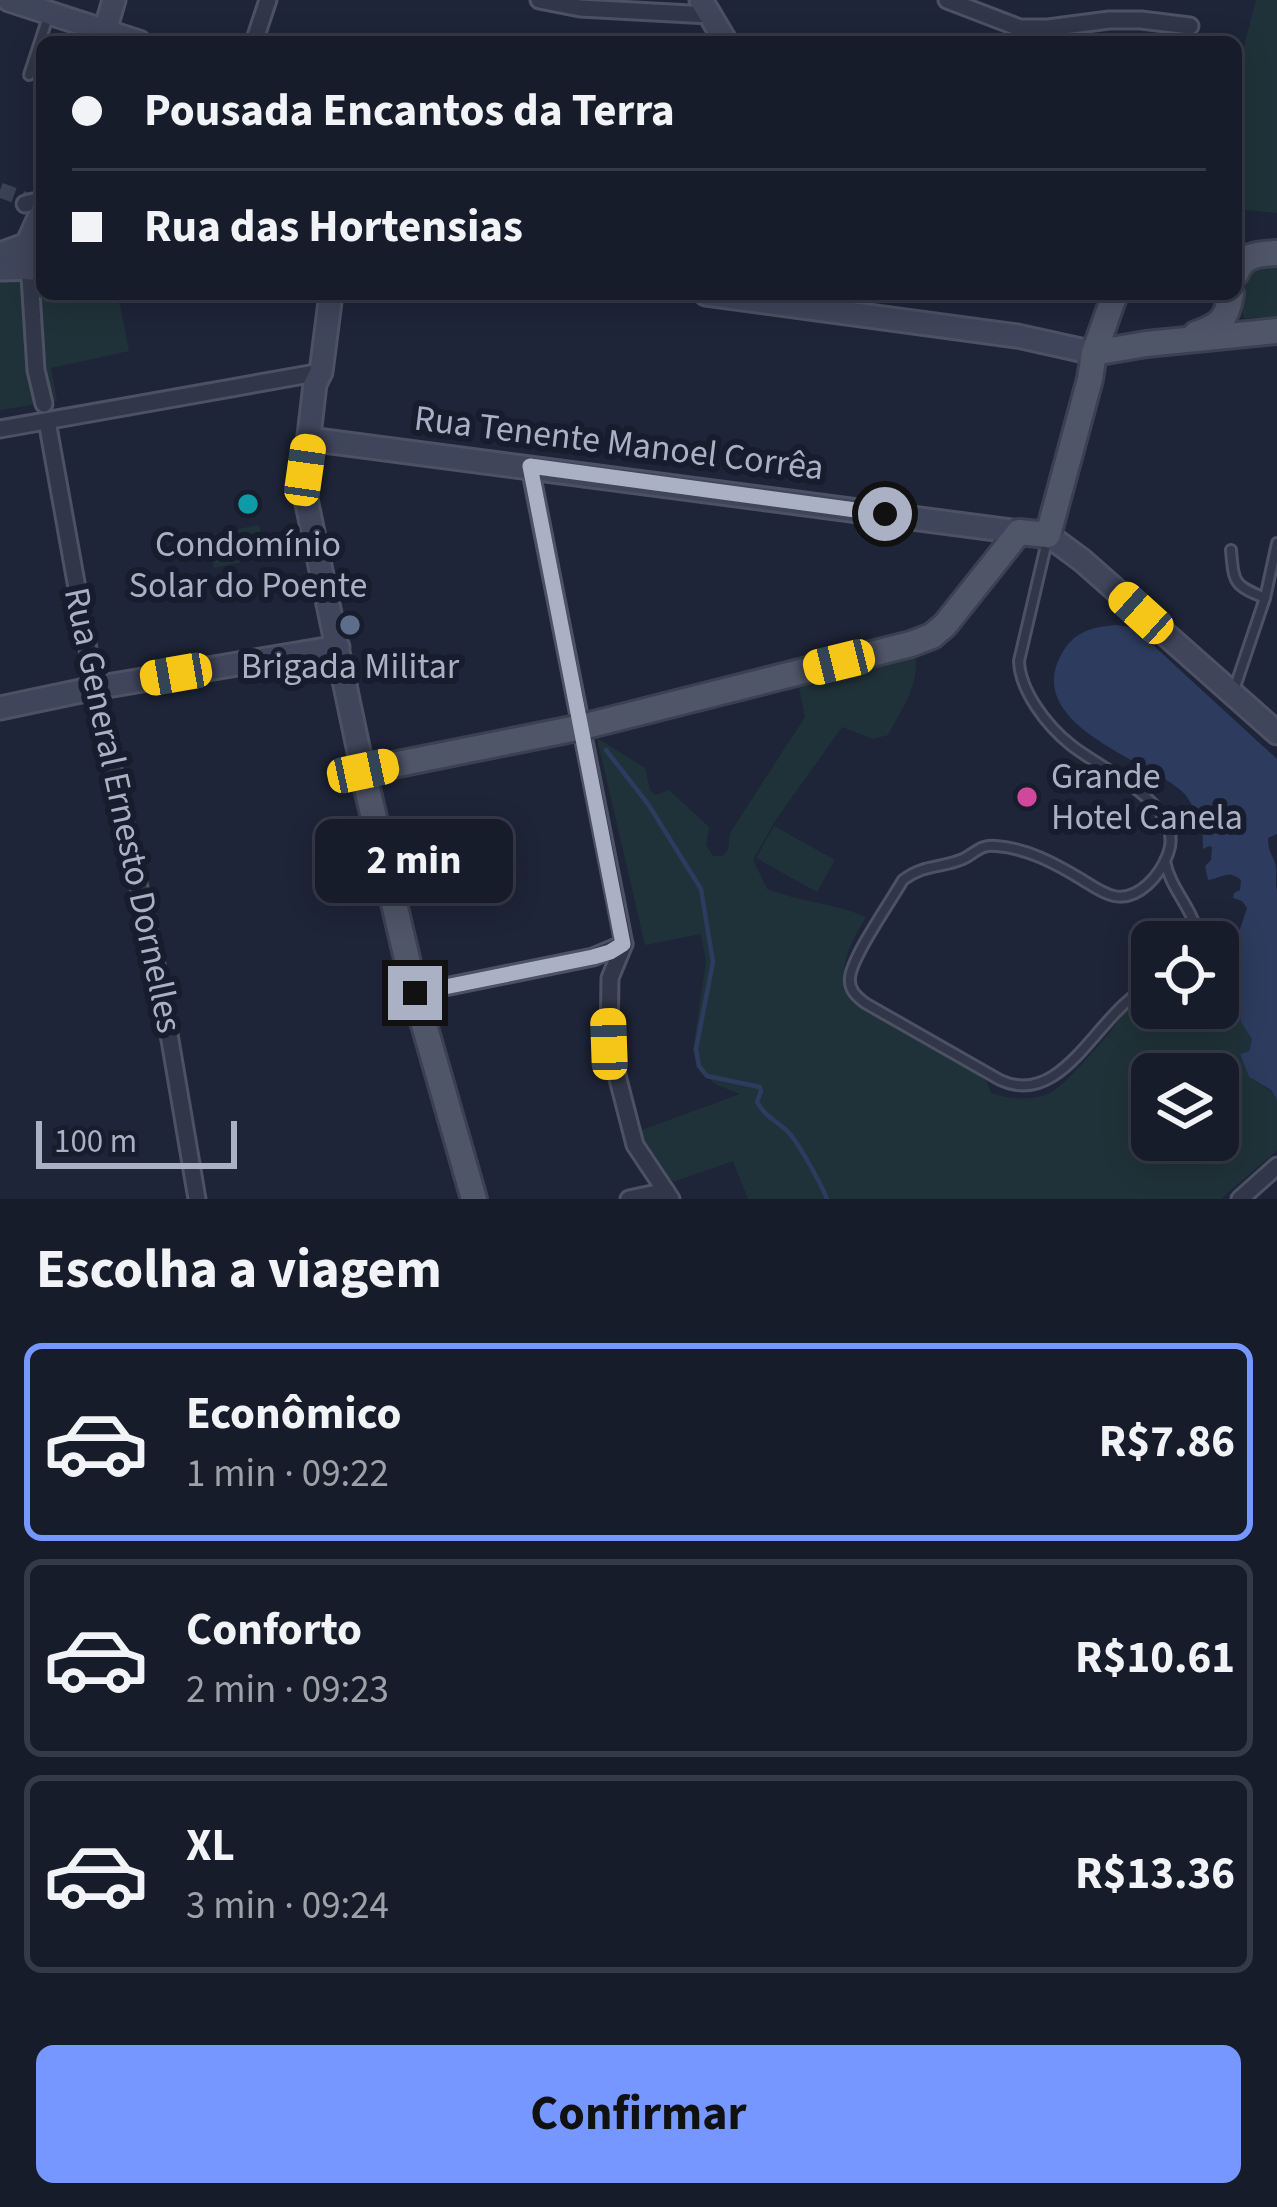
<!DOCTYPE html>
<html lang="pt">
<head>
<meta charset="utf-8">
<style>
	body { margin:0; font-family:"Source Sans 3",sans-serif; background:#1f2532; color:#f1f3f6; height:100vh; display:flex; flex-direction:column; font-size:45px; white-space:nowrap }
	* { box-sizing:border-box; margin:0 }
	p { font-size:39px; color:#9ea1a8 }
	.icon { flex:none; width:66px; height:66px; fill:none; stroke:currentColor; stroke-width:2; stroke-linecap:round; stroke-linejoin:round }
	.map { position:relative; height:1199px; overflow:hidden }
	.sheet { display:flex; flex-direction:column; background:#161c2a; flex:1 }
	.sheet>* { flex:none }
	.hud { position:absolute; left:36px; top:36px; width:1206px; height:264px; border-radius:18px; box-shadow:0 6px 30px #0003,0 0 0 3px #353a47; display:grid; align-content:center; height:264px; padding:0 36px; background:#161c2a }
	.buttons { position:absolute; left:1131px; top:921px; display:grid; gap:24px }
	.buttons a { display:grid; place-items:center; width:108px; height:108px; border-radius:18px; background:#161c2a; box-shadow:0 6px 30px #0003,0 0 0 3px #353a47; font-size:60px }
	.scale { position:absolute; left:36px; bottom:30px; width:201px; box-sizing:border-box; padding-left:12px; border:6px solid #abb1c5; border-top:0; font-size:33px; line-height:42px; white-space:nowrap; color:#abb1c5; -webkit-text-stroke:9px #171d2c; paint-order:stroke }
	.end { position:absolute; width:54px; height:54px; margin:-27px; border:15px solid #abb1c5; background:#111; box-shadow:0 0 0 6px #111 }
	.from { border-radius:50% }
	.bubble { position:absolute; height:84px; border-radius:18px; background:#161c2a; box-shadow:0 6px 30px #0003,0 0 0 3px #353a47; font-size:39px; font-weight:700; line-height:84px; text-align:center }
	.car { position:absolute; width:36px; height:72px; margin:-36px -18px; border-radius:15px; box-shadow:0 0 9px 3px #0007; background:linear-gradient(#f5c518 24%,#345 0 40%,#f5c518 0 76%,#345 0 86%,#f5c518 0) }
	.hud b { display:flex; align-items:center; gap:42px; height:114px; font-size:45px }
	.hud b+b { border-top:3px solid #353a47 }
	.hud i { width:30px; height:30px; background:#f1f3f6 }
	ul { padding:0; list-style:none }
	li { display:flex; align-items:center; gap:36px; height:198px; margin:0 24px 18px; padding:0 12px; border:6px solid #353a47; border-radius:18px }
	li div { flex:1 }
	li b { display:block; font-size:45px }
	li em { font-style:normal; font-weight:700 }
	li.selected { border-color:#7697ff }
	li>.icon { width:108px; height:108px; stroke-width:1.5 }
	h2 { padding:0 36px; font-size:54px; line-height:144px }
	.cta { display:flex; gap:24px; margin-top:auto; padding:24px 36px }
	.cta a { flex:1; height:138px; border-radius:18px; background:#7697ff; color:#111; font-size:48px; font-weight:700; line-height:138px; text-align:center }
	.map>svg:first-child { display:block }
	.green { fill:#203239; fill-rule:evenodd }
	.water { fill:#2d3b5e }
	.lines { fill:none; stroke-linecap:round; stroke-linejoin:round }
	.stream { stroke:#2d3b5e; stroke-width:4.5 }
	.street-tunnel { stroke:#3a4154; stroke-width:15; stroke-dasharray:15 8; stroke-linecap:butt }
	.lane-casing { stroke:#4c5263; stroke-width:14 }
	.street-casing { stroke:#4c5263; stroke-width:21 }
	.secondary-casing { stroke:#4c5263; stroke-width:27 }
	.primary-casing { stroke:#3b4151; stroke-width:30 }
	.lane { stroke:#313748; stroke-width:8 }
	.street { stroke:#313748; stroke-width:15 }
	.secondary { stroke:#3f455b; stroke-width:21 }
	.primary { stroke:#4f5668; stroke-width:24 }
	.route { stroke:#abb1c5; stroke-width:15 }
	.culture-dot { fill:#0f9aa8; stroke:#171d2c; stroke-width:4.5 }
	.service-dot { fill:#5c6f8a; stroke:#171d2c; stroke-width:4.5 }
	.hotel-dot { fill:#d1479c; stroke:#171d2c; stroke-width:4.5 }
	.labels { text-anchor:middle; dominant-baseline:central; stroke-width:12; stroke-linejoin:round; paint-order:stroke }
	.street-label { font-size:36px; fill:#abb1c5; stroke:#171d2c }
	.poi-label { font-size:36px; fill:#abb1c5; stroke:#171d2c }
</style>
</head>
<body>
<div class="map">
<svg width="1277" height="1199" viewBox="0 0 1277 1199">
	<rect width="100%" height="100%" fill="#1e2538"/>
	<g class="green">
		<polygon points="1256,0 1277,0 1277,213 1236,209 1236,76"/>
		<polygon points="1277,259 1277,317 1244,318 1239,300 1246,266"/>
		<polygon points="42,280 42,294 114,294 120,306 129,351 51,368 57,401 0,410 0,281"/>
		<polygon points="259,525 266,557 214,568 207,535"/>
		<path d="M915,657c5,29 -15,54 -27,78l-15,4 -31,-12 -67,94 -22,39 14,29c33,13 67,14 99,28 -16,27 -36,61 -8,87l122,71 7,7 4,11c16,6 40,8 57,1 15,-6 50,-48 62,-62 12,-16 23,-32 42,-39v15h66v-13l10,15 8,-1c2,1 13,25 16,30l-3,12 -9,3 9,23 22,14 6,9v50l-56,49h-473l-15,-38 -60,21 -28,-30 -6,-21 101,-37 -25,-10 -18,-17 -4,-18 13,-87 -5,-28 -56,11 -48,-207 48,30 5,22 6,5 13,-5 40,37 -3,18 7,11h10l5,-6 2,-17 75,-116 -6,-29zM1152,1074h66v66h-66z"/>
		<polygon points="774,826 835,860 817,892 756,858"/>
	</g>
	<path class="water" d="M1116,625l14,2 13,9 134,123v75l-9,4c0,16 6,17 8,29 1,9 -1,15 1,24v209l-6,-10 -22,-13 -9,-23 9,-3 3,-12 -11,-17 -1,-10 -4,-3 -8,1 -10,-15v-52l20,-8 9,-27 -5,-7 -9,-3 1,-5 6,-3 1,-10c-13,-11 -19,-2 -33,0l-3,-14 6,-6 1,-13 -3,-1 -6,3 -1,-37h-7c-4,-9 -8,-17 -16,-23 -37,-31 -155,-65 -118,-134 12,-23 30,-28 55,-30z"/>
	<g class="lines">
		<path class="stream" d="M606,750l42,54 53,85 12,73 -17,87 3,17 8,10 53,11 1,4 -4,11c8,14 18,18 29,28 11,9 35,54 41,69"/>
		<polyline class="street-tunnel" points="0,190 22,198 25,204"/>
		<g class="lane-casing">
			<g id="lane">
				<polyline points="29,75 49,14"/>
				<path d="M1048,537l-29,124c1,30 28,65 52,84 29,24 116,60 97,109 -8,21 -29,47 -54,42 -11,-2 -23,-11 -33,-17 -25,-15 -54,-31 -85,-33 -15,-2 -21,7 -33,13 -21,9 -39,5 -60,21 -12,21 -52,78 -53,98 -1,12 6,18 15,25l135,77c66,31 101,-77 152,-94"/>
				<path d="M1231,550c3,33 2,35 34,48"/>
				<polyline points="1235,687 1265,598 1277,543"/>
				<path d="M1165,861c6,31 32,50 33,81"/>
			</g>
		</g>
		<g class="street-casing">
			<g id="street">
				<polyline points="539,0 580,8 709,15"/>
				<polyline points="947,0 1020,28 1048,28 1109,20 1141,20 1190,26"/>
				<polyline points="254,42 268,0"/>
				<polyline points="25,204 33,202"/>
				<polyline points="30,277 36,370 44,404"/>
				<polyline points="47,421 95,688 161,987 197,1199"/>
				<polyline points="0,429 321,372"/>
				<polyline points="530,467 624,944 610,978 609,1044 635,1145 671,1199"/>
				<polyline points="415,993 593,957 624,944"/>
				<polyline points="629,1199 666,1191"/>
				<polyline points="1240,1199 1277,1166"/>
			</g>
		</g>
		<g class="secondary-casing">
			<g id="secondary">
				<polyline points="9,0 139,42"/>
				<polyline points="701,0 726,42"/>
				<polyline points="102,41 114,0"/>
				<polyline points="0,254 36,241"/>
				<polyline points="0,269 41,268"/>
				<polyline points="30,269 25,249 42,211"/>
				<polyline points="331,294 321,372 315,384 305,470 306,499 363,771"/>
				<polyline points="706,294 1017,336 1094,353"/>
				<polyline points="309,439 1019,532"/>
				<polyline points="1048,535 1083,561 1277,733"/>
				<polyline points="0,708 95,688 338,647"/>
			</g>
		</g>
		<g class="primary-casing">
			<g id="primary">
				<path d="M1236,273c8,-19 22,-19 41,-20"/>
				<path d="M1196,334c24,-9 31,-14 35,-40"/>
				<polyline points="1094,353 1146,344 1277,331"/>
				<polyline points="474,1199 415,993 363,771 582,727 911,644 932,636 945,625 1019,532 1048,535 1090,379 1094,353 1115,294"/>
			</g>
		</g>
		<use href="#lane" class="lane"/>
		<use href="#street" class="street"/>
		<use href="#secondary" class="secondary"/>
		<use href="#primary" class="primary"/>
	</g>
	<g class="lines">
		<polyline class="route" points="415,993 593,957 610,952 623,944 530,466 885,514"/>
	</g>
	<circle class="culture-dot" cx="248" cy="504" r="12"/>
	<circle class="service-dot" cx="350" cy="625" r="12"/>
	<circle class="hotel-dot" cx="1027" cy="797" r="12"/>
	<g class="labels">
		<g class="street-label">
			<text transform="translate(619 443) rotate(7)">Rua Tenente Manoel Corrêa</text>
			<text transform="translate(123 810) rotate(78)">Rua General Ernesto Dornelles</text>
		</g>
		<g class="poi-label">
			<text x="248" y="544">Condomínio<tspan x="248" dy="41">Solar do Poente</tspan></text>
			<text x="350" y="666">Brigada Militar</text>
			<text x="1051" y="776" text-anchor="start">Grande<tspan x="1051" dy="41">Hotel Canela</tspan></text>
		</g>
	</g>
</svg>
<div class="buttons">
<a><svg class="icon" aria-label="locate" viewBox="0 0 24 24"><circle cx="12" cy="12" r="6"/><path d="M12 2v4M12 18v4M2 12h4M18 12h4"/></svg></a>
<a><svg class="icon" aria-label="layers" viewBox="0 0 24 24"><path d="M12 4l9 5-9 5-9-5zM3 14l9 5 9-5"/></svg></a>
</div>
<div class="scale">100 m</div>
<i class="end from" style="left:885px;top:514px"></i>
<i class="end" style="left:415px;top:993px"></i>
<div class="bubble" style="left:315px;top:819px;width:198px">2 min</div>
<i class="car" style="left:305px;top:470px;rotate:8deg"></i>
<i class="car" style="left:1141px;top:613px;rotate:312deg"></i>
<i class="car" style="left:839px;top:662px;rotate:256deg"></i>
<i class="car" style="left:176px;top:674px;rotate:260deg"></i>
<i class="car" style="left:363px;top:771px;rotate:78deg"></i>
<i class="car" style="left:609px;top:1044px;rotate:358deg"></i>
<div class="hud">
<b><i class="from"></i>Pousada Encantos da Terra</b>
<b><i></i>Rua das Hortensias</b>
</div>
</div>
<section class="sheet">
<h2>Escolha a viagem</h2>
<ul>
<li class="selected"><svg class="icon" aria-label="car" viewBox="0 0 24 24"><path d="M5 17H2v-5l4-1 3-4h7l3 4 3 1v5h-3M9 17h6M6 11h13"/><circle cx="7" cy="17" r="2"/><circle cx="17" cy="17" r="2"/></svg><div><b>Econômico</b><p>1 min · 09:22</p></div><em>R$7.86</em></li>
<li><svg class="icon" aria-label="car" viewBox="0 0 24 24"><path d="M5 17H2v-5l4-1 3-4h7l3 4 3 1v5h-3M9 17h6M6 11h13"/><circle cx="7" cy="17" r="2"/><circle cx="17" cy="17" r="2"/></svg><div><b>Conforto</b><p>2 min · 09:23</p></div><em>R$10.61</em></li>
<li><svg class="icon" aria-label="car" viewBox="0 0 24 24"><path d="M5 17H2v-5l4-1 3-4h7l3 4 3 1v5h-3M9 17h6M6 11h13"/><circle cx="7" cy="17" r="2"/><circle cx="17" cy="17" r="2"/></svg><div><b>XL</b><p>3 min · 09:24</p></div><em>R$13.36</em></li>
</ul>
<div class="cta"><a>Confirmar</a></div>
</section>
</body>
</html>
